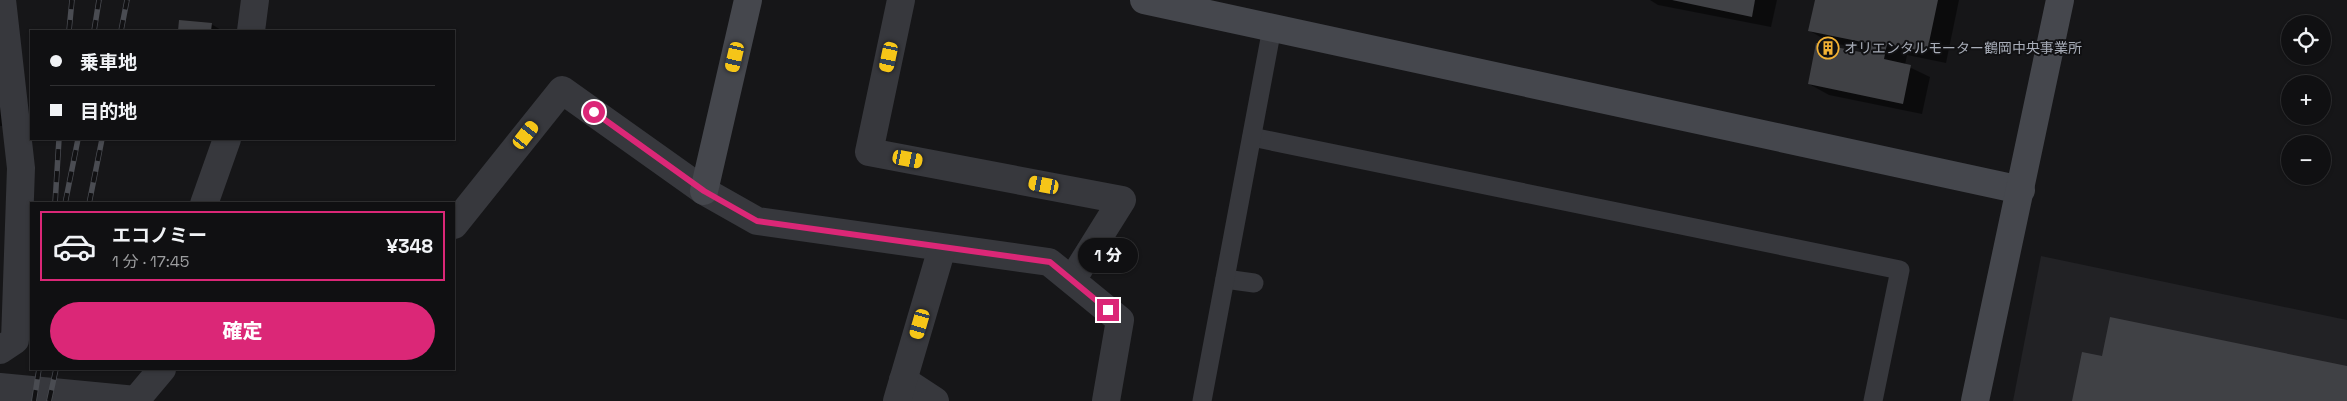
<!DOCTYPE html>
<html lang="ja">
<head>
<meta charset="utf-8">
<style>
	body { margin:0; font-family:"Space Grotesk","Noto Sans JP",sans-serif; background:#19191b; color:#f1f3f6; height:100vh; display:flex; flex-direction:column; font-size:19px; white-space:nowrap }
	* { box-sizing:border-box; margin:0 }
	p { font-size:16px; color:#9c9d9f }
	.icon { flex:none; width:28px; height:28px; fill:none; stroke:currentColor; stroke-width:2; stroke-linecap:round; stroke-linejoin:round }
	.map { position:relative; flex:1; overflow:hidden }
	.sheet { position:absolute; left:30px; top:202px; width:425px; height:168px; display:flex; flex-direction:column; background:#101012; border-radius:0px; box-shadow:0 1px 4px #0004,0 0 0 1px #303032 }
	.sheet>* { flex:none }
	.top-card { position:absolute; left:30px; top:30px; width:425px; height:110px; border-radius:0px; box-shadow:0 1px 4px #0004,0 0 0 1px #303032; display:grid; align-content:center; height:110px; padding:0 20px; background:#101012 }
	.tools { position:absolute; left:2281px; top:15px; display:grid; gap:10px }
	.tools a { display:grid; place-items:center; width:50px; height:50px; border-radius:50%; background:#101012; box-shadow:0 1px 4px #0004,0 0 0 1px #303032; font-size:25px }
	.end { position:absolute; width:22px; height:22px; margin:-11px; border:6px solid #db2777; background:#fff; box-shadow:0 0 0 2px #fff }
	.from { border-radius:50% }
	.bubble { position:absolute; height:35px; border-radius:18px; background:#101012; box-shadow:0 1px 4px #0004,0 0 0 1px #303032; font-size:16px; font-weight:800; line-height:35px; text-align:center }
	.car { position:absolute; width:15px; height:30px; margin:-15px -8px; border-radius:6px; box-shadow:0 0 4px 1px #0007; background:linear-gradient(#f5c518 24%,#345 0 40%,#f5c518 0 76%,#345 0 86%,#f5c518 0) }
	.top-card b { display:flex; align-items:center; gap:18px; height:48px; font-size:19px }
	.top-card b+b { border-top:1px solid #303032 }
	.top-card i { width:12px; height:12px; background:#f1f3f6 }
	ul { padding:9px 0 0; list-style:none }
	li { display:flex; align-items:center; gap:15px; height:70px; margin:0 10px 8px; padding:0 10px; border:2px solid transparent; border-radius:0px }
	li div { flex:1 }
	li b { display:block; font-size:19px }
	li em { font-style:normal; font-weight:800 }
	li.on { border-color:#db2777 }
	li>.icon { width:45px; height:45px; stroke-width:1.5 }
	.action { display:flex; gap:10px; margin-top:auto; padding:10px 20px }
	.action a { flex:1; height:58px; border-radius:30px; background:#db2777; color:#fff; font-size:20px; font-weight:800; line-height:58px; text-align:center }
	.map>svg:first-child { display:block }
	.built { fill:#222225 }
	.shadow { fill:#0007 }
	.building { fill:#404145 }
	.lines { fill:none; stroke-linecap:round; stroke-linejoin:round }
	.lane { stroke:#37383d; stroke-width:19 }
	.street { stroke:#37383d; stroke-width:28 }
	.secondary { stroke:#45474d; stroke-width:28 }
	.rail-casing { stroke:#4a4c52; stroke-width:5.5 }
	.rail { stroke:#111113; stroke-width:4; stroke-dasharray:11; stroke-linecap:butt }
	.route { stroke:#db2777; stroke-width:6 }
	.labels { text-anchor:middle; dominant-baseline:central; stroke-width:4; stroke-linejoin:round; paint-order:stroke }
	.poi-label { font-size:14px; fill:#a8adb8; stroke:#111113; text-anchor:start }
</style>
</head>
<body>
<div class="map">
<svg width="2347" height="401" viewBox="0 0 2347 401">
	<rect width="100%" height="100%" fill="#161618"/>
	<polygon class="built" points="2041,256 2347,320 2347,401 2013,401"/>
	<g class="shadow">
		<polygon points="1650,0 1777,0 1771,27 1658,5"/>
		<polygon points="1816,0 1959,0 1946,63 1907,55 1905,65 1930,77 1922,114 1829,95 1809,84 1866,54 1867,50 1829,42 1810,31"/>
		<polygon points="180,21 211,24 223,31 179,31"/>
		<polygon points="0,88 3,126 0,126"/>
	</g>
	<g class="building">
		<polygon points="1672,0 1755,0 1752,17"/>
		<polygon points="1815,0 1938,0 1927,52 1887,44 1884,59 1911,65 1903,104 1808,84 1816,43 1865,53 1867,43 1808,31"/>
		<polygon points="179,20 212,23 211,31 178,31"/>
		<polygon points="2110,317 2347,366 2347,401 2072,401 2082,352 2102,356"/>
	</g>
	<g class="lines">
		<g class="lane">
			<polyline points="1252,137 1900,270 1873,401"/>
			<polyline points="1225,279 1254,283"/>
			<polyline points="1202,401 1272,28"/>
		</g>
		<g class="street">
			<polyline points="901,0 869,152 1122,200 1072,280"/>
			<polyline points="251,31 255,0"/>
			<polyline points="204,204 227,139"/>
			<polyline points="454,225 562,90 704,191 757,221 1049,262 1120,320 1106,401"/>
			<polyline points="0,350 15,340 21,168 2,0"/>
			<polyline points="903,380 935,401"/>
			<polyline points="0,387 136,400 162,369"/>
			<polyline points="897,401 942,248"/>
		</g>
		<g class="secondary">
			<polyline points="1144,0 2021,190"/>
			<polyline points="704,191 748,0"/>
			<polyline points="1975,401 2060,0"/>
		</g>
		<g class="rail-casing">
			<g id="rail">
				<polyline points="69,31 72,0"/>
				<polyline points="94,31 99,0"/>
				<polyline points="121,31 127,0"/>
				<polyline points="55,204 59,139"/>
				<polyline points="65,204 78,139"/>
				<polyline points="89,204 102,139"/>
				<polyline points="34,401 39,369"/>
				<polyline points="49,401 56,369"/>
			</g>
		</g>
		<use href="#rail" class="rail"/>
	</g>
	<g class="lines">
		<polyline class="route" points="594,112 704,191 757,221 1050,262 1108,310"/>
	</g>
	<defs>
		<g id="building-ring" transform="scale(1.125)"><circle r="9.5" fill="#111113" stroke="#f2b134" stroke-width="1.5"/><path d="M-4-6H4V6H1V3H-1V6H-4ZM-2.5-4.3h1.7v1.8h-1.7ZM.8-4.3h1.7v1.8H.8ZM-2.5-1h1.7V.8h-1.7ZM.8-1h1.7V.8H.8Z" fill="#f2b134"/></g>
	</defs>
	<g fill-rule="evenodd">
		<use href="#building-ring" x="1828" y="48"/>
	</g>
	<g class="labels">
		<g class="poi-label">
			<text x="1844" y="48">オリエンタルモーター鶴岡中央事業所</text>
		</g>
	</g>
</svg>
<div class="tools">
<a><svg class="icon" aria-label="locate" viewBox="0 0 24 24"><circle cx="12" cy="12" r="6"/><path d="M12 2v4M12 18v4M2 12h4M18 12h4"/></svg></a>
<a>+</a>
<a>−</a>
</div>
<i class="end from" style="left:594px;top:112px"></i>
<i class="end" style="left:1108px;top:310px"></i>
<div class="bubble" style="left:1078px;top:238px;width:60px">1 分</div>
<i class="car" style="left:735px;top:57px;rotate:193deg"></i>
<i class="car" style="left:889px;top:57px;rotate:192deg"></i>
<i class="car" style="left:526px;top:135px;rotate:38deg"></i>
<i class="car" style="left:908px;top:159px;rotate:101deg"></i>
<i class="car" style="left:1044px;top:185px;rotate:281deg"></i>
<i class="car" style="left:920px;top:324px;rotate:196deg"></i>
<div class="top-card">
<b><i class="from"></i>乗車地</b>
<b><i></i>目的地</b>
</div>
<section class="sheet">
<ul>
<li class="on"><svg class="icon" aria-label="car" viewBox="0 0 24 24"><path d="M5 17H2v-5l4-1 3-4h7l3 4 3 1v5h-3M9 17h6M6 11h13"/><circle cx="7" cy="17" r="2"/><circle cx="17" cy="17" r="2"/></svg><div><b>エコノミー</b><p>1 分 · 17:45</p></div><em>¥348</em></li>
</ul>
<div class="action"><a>確定</a></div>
</section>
</div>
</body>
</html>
